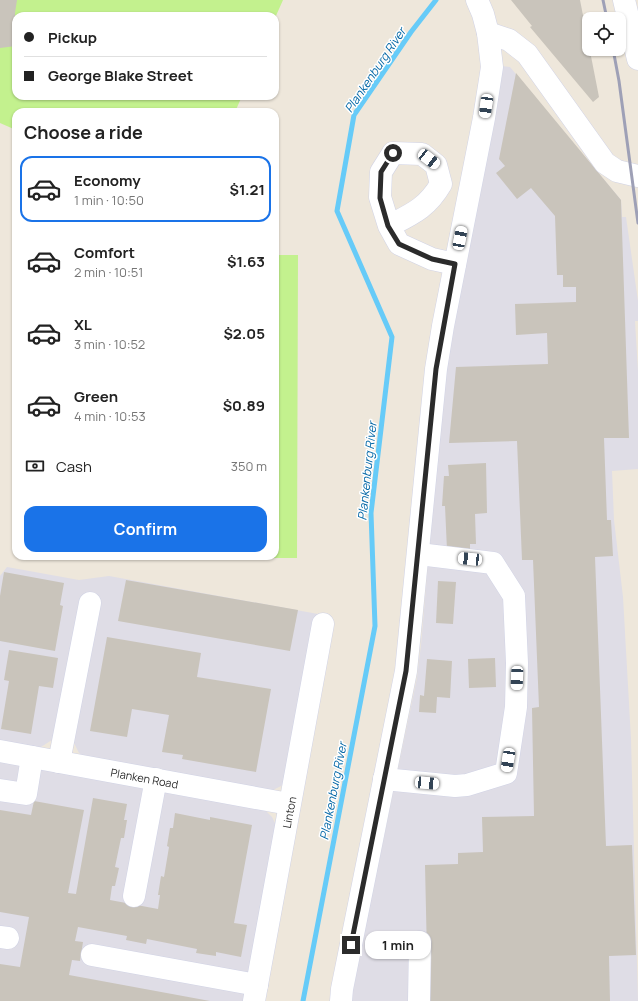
<!DOCTYPE html>
<html lang="en">
<head>
<meta charset="utf-8">
<style>
	body { margin:0; font-family:Manrope,sans-serif; background:#f2f2f2; color:#222; height:100vh; display:flex; flex-direction:column; font-size:15px; white-space:nowrap }
	* { box-sizing:border-box; margin:0 }
	p { font-size:13px; color:#767676 }
	.icon { flex:none; width:22px; height:22px; fill:none; stroke:currentColor; stroke-width:2; stroke-linecap:round; stroke-linejoin:round }
	.map { position:relative; flex:1; overflow:hidden }
	.sheet { position:absolute; left:12px; top:108px; width:267px; height:452px; display:flex; flex-direction:column; background:#fff; border-radius:12px; box-shadow:0 1px 3px #0004 }
	.sheet>* { flex:none }
	.top-card { position:absolute; left:12px; top:12px; width:267px; height:88px; border-radius:12px; box-shadow:0 1px 3px #0004; display:grid; align-content:center; height:88px; padding:0 12px; background:#fff }
	.fabs { position:absolute; left:582px; top:12px; display:grid; gap:8px }
	.fabs a { display:grid; place-items:center; width:44px; height:44px; border-radius:8px; background:#fff; box-shadow:0 1px 3px #0004; font-size:20px }
	.end { position:absolute; width:18px; height:18px; margin:-9px; border:5px solid #2b2b2b; background:#fff; box-shadow:0 0 0 2px #fff }
	.from { border-radius:50% }
	.bubble { position:absolute; height:28px; border-radius:12px; background:#fff; box-shadow:0 1px 3px #0004; font-size:13px; font-weight:700; line-height:28px; text-align:center }
	.car { position:absolute; width:12px; height:24px; margin:-12px -6px; border-radius:5px; box-shadow:0 0 3px 1px #0007; background:linear-gradient(#fff 24%,#345 0 40%,#fff 0 76%,#345 0 86%,#fff 0) }
	.top-card b { display:flex; align-items:center; gap:14px; height:38px; font-size:15px }
	.top-card b+b { border-top:1px solid #e0e0e0 }
	.top-card i { width:10px; height:10px; background:#222 }
	ul { padding:0; list-style:none }
	li { display:flex; align-items:center; gap:12px; height:66px; margin:0 8px 6px; padding:0 4px; border:2px solid transparent; border-radius:12px }
	li div { flex:1 }
	li b { display:block; font-size:15px }
	li em { font-style:normal; font-weight:700 }
	li.on { border-color:#1a73e8 }
	li>.icon { width:36px; height:36px; stroke-width:1.5 }
	h2 { padding:0 12px; font-size:18px; line-height:48px }
	.pay { display:flex; align-items:center; gap:10px; height:44px; padding:0 12px; font-size:15px }
	.pay p { margin-inline-start:auto }
	.primary-button { display:flex; gap:8px; margin-top:auto; padding:8px 12px }
	.primary-button a { flex:1; height:46px; border-radius:12px; background:#1a73e8; color:#fff; font-size:16px; font-weight:700; line-height:46px; text-align:center }
	.map>svg:first-child { display:block }
	.industrial { fill:#dfdde6 }
	.pitch { fill:#c3f18e }
	.lines { fill:none; stroke-linecap:round; stroke-linejoin:round }
	.stream { stroke:#66cbf8; stroke-width:5 }
	.building { fill:#c9c4bb }
	.minor-casing { stroke:#d1d3e5; stroke-width:23 }
	.minor { stroke:#fff; stroke-width:22 }
	.rail { stroke:#9ea0b6; stroke-width:3 }
	.route { stroke:#2b2b2b; stroke-width:5 }
	.labels { text-anchor:middle; dominant-baseline:central; stroke-width:3; stroke-linejoin:round; paint-order:stroke }
	.street-label { font-size:11px; fill:#2b2b2b; stroke:#fff }
	.water-label { font-size:12px; font-style:italic; fill:#0367a6; stroke:#fff }
</style>
</head>
<body>
<div class="map">
<svg width="638" height="1001" viewBox="0 0 638 1001">
	<rect width="100%" height="100%" fill="#eee7db"/>
	<g class="industrial">
		<polygon points="502,66 510,67 621,200 622,217 626,217 638,301 638,321 635,321 638,371 638,469 612,471 614,520 623,597 631,739 638,1001 351,1001 356,972 417,678 421,645 441,417 448,351"/>
		<polygon points="7,567 79,580 109,576 318,614 289,770 285,782 281,786 271,791 86,758 79,753 73,741 55,738 41,747 33,747 0,743 0,576"/>
		<polygon points="0,760 258,807 266,811 272,817 275,823 276,828 245,1001 0,1001"/>
	</g>
	<g class="pitch">
		<polygon points="0,0 283,0 275,18 275,16 16,16 16,96 242,96 235,112 16,112 16,130 0,123"/>
		<polygon points="275,255 298,255 297,558 86,558 86,556 275,556"/>
	</g>
	<g class="lines">
		<polyline class="stream" points="303,1001 375,626 371,513 392,337 337,211 354,115 411,32 436,0"/>
	</g>
	<g class="building">
		<polygon points="0,0 17,0 15,13 16,46 0,48"/>
		<polygon points="511,0 580,0 599,97 593,102 530,27 532,26"/>
		<polygon points="516,73 621,200 629,438 604,438 607,520 611,520 613,556 595,557 606,846 632,845 636,955 609,956 610,1001 428,1001 425,865 458,864 458,853 483,852 482,817 534,816 532,708 539,707 533,560 522,560 517,441 449,443 456,367 548,364 547,333 516,335 515,304 576,302 576,287 563,287 563,275 557,275 555,216 531,188 517,199 496,173 505,166 499,159"/>
		<polygon points="486,463 487,513 475,514 476,544 470,544 470,550 447,550 445,506 442,506 444,476 449,476 448,465"/>
		<polygon points="4,572 64,583 60,605 63,606 55,651 0,641 0,596"/>
		<polygon points="126,580 298,610 290,651 118,621"/>
		<polygon points="438,581 456,582 453,624 436,623"/>
		<polygon points="107,637 201,653 197,677 271,689 256,772 182,759 183,755 162,752 169,715 132,709 127,737 90,731"/>
		<polygon points="9,650 58,658 53,688 39,686 31,734 1,729 9,681 4,680"/>
		<polygon points="495,658 496,687 469,688 468,659"/>
		<polygon points="427,659 452,661 450,698 437,697 436,713 419,712 420,695 424,696"/>
		<polygon points="93,798 127,804 124,820 127,820 124,838 121,838 115,867 119,868 115,886 112,886 110,900 158,909 160,895 158,895 161,876 164,877 169,847 167,846 170,828 173,828 175,813 210,820 210,817 252,825 234,923 247,925 241,957 216,952 216,956 196,953 197,949 147,939 146,944 126,940 127,936 78,927 75,941 83,942 80,961 72,960 69,975 210,1001 0,1001 0,964 20,967 29,917 0,912 0,810 31,815 34,801 84,810 68,893 76,894"/>
	</g>
	<g class="lines">
		<g class="minor-casing">
			<g id="minor">
				<polyline points="624,0 638,59"/>
				<polyline points="488,33 509,40 527,54 605,163 617,171 638,176"/>
				<path d="M389,226c23,-12 38,-18 52,-42l-5,-19 -14,-11 -29,-1 -12,19 -1,25 9,29 10,18 33,15 23,5"/>
				<path id="s1" d="M0,751l289,53"/>
				<polyline points="59,762 90,603"/>
				<polyline points="384,779 455,786 467,785 506,773 516,707 517,663 514,596 493,563 419,554"/>
				<polyline points="0,790 26,794 32,757"/>
				<polyline points="134,896 156,779"/>
				<polyline points="0,937 8,938"/>
				<polyline points="92,955 257,985"/>
				<path id="s2" d="M254,1001l69,-377"/>
				<polyline points="341,1001 342,989 406,671 436,369 443,326 484,118 492,67 488,33 483,14 477,0"/>
				<polyline points="419,1001 420,942"/>
			</g>
		</g>
		<use href="#minor" class="minor"/>
		<g class="rail">
			<polyline points="603,0 607,19"/>
			<polyline points="613,49 619,81 638,223"/>
		</g>
	</g>
	<g class="lines">
		<polyline class="route" points="351,945 406,671 436,369 455,264 432,259 399,244 388,226 380,198 381,172 393,153"/>
	</g>
	<g class="labels">
		<g class="street-label">
			<text stroke="none"><textPath href="#s1" startOffset="147">Planken Road</textPath></text>
			<text stroke="none"><textPath href="#s2" startOffset="192">Linton</textPath></text>
		</g>
		<g class="water-label">
			<text transform="translate(375 70) rotate(-56)">Plankenburg River</text>
			<text transform="translate(367 471) rotate(-84)">Plankenburg River</text>
			<text transform="translate(333 791) rotate(-79)">Plankenburg River</text>
		</g>
	</g>
</svg>
<div class="fabs">
<a><svg class="icon" aria-label="locate" viewBox="0 0 24 24"><circle cx="12" cy="12" r="6"/><path d="M12 2v4M12 18v4M2 12h4M18 12h4"/></svg></a>
</div>
<i class="end from" style="left:393px;top:153px"></i>
<i class="end" style="left:351px;top:945px"></i>
<div class="bubble" style="left:365px;top:931px;width:66px">1 min</div>
<i class="car" style="left:486px;top:106px;rotate:188deg"></i>
<i class="car" style="left:429px;top:159px;rotate:128deg"></i>
<i class="car" style="left:460px;top:238px;rotate:11deg"></i>
<i class="car" style="left:470px;top:559px;rotate:276deg"></i>
<i class="car" style="left:517px;top:678px;rotate:182deg"></i>
<i class="car" style="left:508px;top:760px;rotate:189deg"></i>
<i class="car" style="left:427px;top:783px;rotate:95deg"></i>
<div class="top-card">
<b><i class="from"></i>Pickup</b>
<b><i></i>George Blake Street</b>
</div>
<section class="sheet">
<h2>Choose a ride</h2>
<ul>
<li class="on"><svg class="icon" aria-label="car" viewBox="0 0 24 24"><path d="M5 17H2v-5l4-1 3-4h7l3 4 3 1v5h-3M9 17h6M6 11h13"/><circle cx="7" cy="17" r="2"/><circle cx="17" cy="17" r="2"/></svg><div><b>Economy</b><p>1 min · 10:50</p></div><em>$1.21</em></li>
<li><svg class="icon" aria-label="car" viewBox="0 0 24 24"><path d="M5 17H2v-5l4-1 3-4h7l3 4 3 1v5h-3M9 17h6M6 11h13"/><circle cx="7" cy="17" r="2"/><circle cx="17" cy="17" r="2"/></svg><div><b>Comfort</b><p>2 min · 10:51</p></div><em>$1.63</em></li>
<li><svg class="icon" aria-label="car" viewBox="0 0 24 24"><path d="M5 17H2v-5l4-1 3-4h7l3 4 3 1v5h-3M9 17h6M6 11h13"/><circle cx="7" cy="17" r="2"/><circle cx="17" cy="17" r="2"/></svg><div><b>XL</b><p>3 min · 10:52</p></div><em>$2.05</em></li>
<li><svg class="icon" aria-label="car" viewBox="0 0 24 24"><path d="M5 17H2v-5l4-1 3-4h7l3 4 3 1v5h-3M9 17h6M6 11h13"/><circle cx="7" cy="17" r="2"/><circle cx="17" cy="17" r="2"/></svg><div><b>Green</b><p>4 min · 10:53</p></div><em>$0.89</em></li>
</ul>
<div class="pay"><svg class="icon" aria-label="cash" viewBox="0 0 24 24"><path d="M3 7h18v10H3z"/><circle cx="12" cy="12" r="2"/></svg>Cash<p>350 m</p></div>
<div class="primary-button"><a>Confirm</a></div>
</section>
</div>
</body>
</html>
